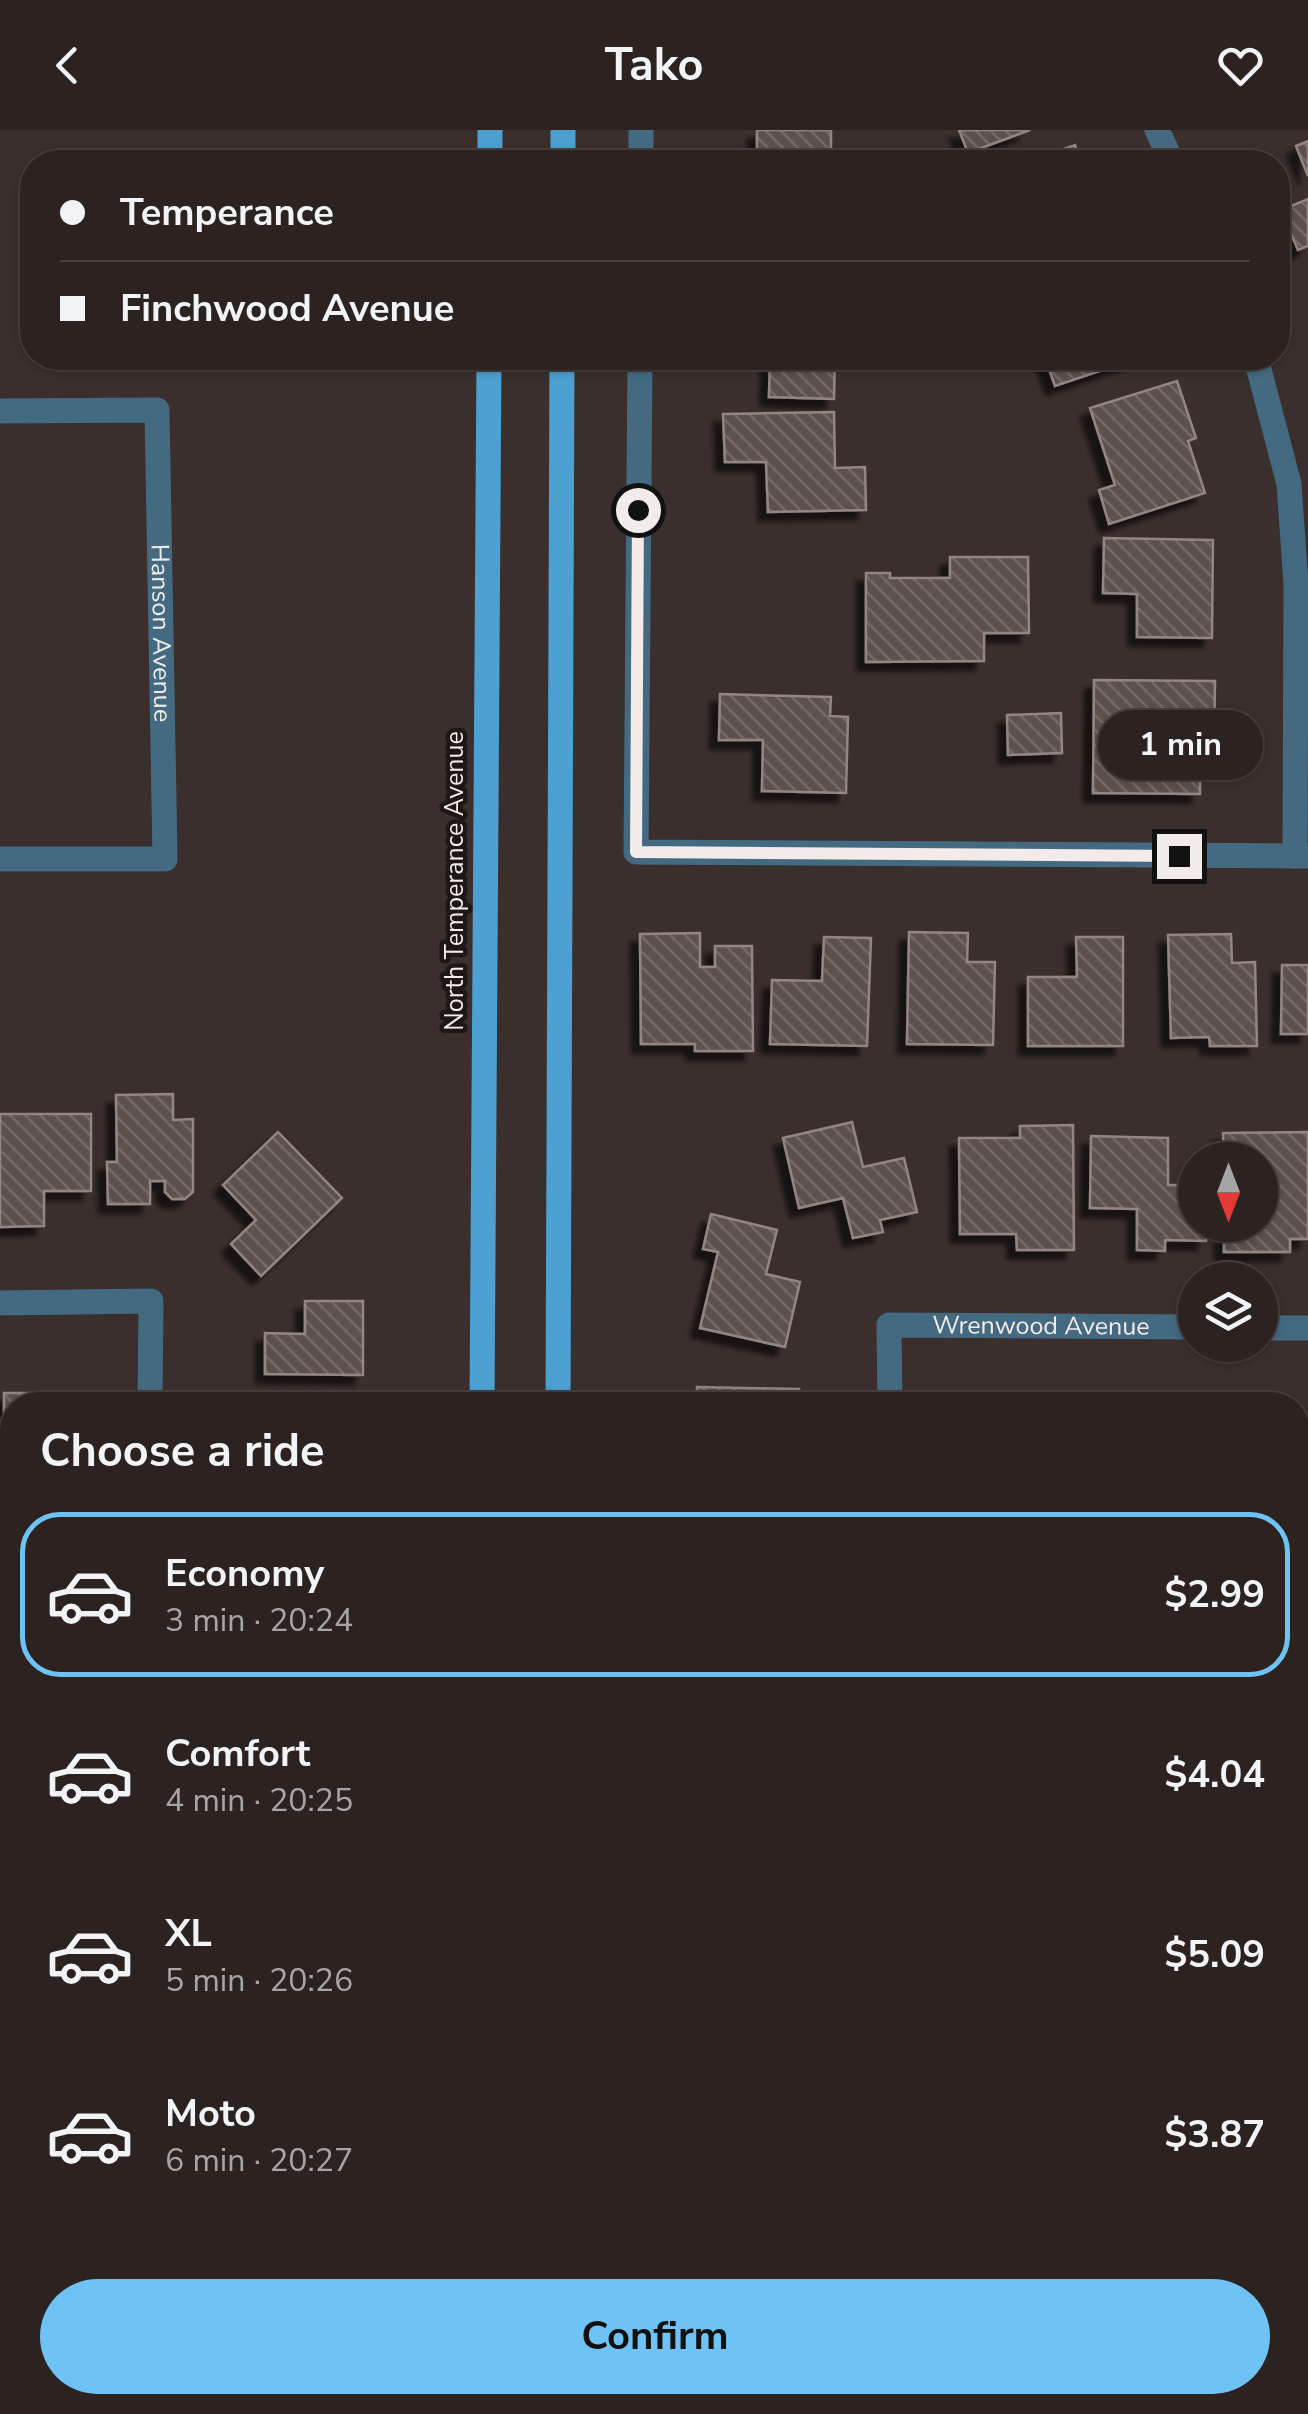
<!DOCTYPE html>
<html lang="en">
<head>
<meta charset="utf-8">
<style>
	body { margin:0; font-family:"Nunito Sans",sans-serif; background:#382f2e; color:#f1f3f6; height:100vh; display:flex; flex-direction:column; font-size:38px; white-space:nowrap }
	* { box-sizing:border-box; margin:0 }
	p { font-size:32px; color:#a6a4a5 }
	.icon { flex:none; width:55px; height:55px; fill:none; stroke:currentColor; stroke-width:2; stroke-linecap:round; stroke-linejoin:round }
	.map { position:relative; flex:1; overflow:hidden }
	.panel { position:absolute; left:0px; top:1262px; width:1310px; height:1022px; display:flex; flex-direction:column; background:#2c2321; border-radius:40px 40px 0 0; box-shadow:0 2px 8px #0004,0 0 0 2px #48403f }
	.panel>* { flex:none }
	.top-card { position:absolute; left:20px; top:20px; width:1270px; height:220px; border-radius:40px; box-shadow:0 2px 8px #0004,0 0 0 2px #48403f; display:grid; align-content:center; height:220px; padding:0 40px; background:#2c2321 }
	.needle { width:65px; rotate:180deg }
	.tools { position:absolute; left:1178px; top:1012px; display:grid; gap:20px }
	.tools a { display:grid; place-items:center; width:100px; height:100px; border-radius:50%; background:#2c2321; box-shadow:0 2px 8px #0004,0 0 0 2px #48403f; font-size:50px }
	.end { position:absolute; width:45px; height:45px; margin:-22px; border:12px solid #f2ebe9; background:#111; box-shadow:0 0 0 5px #111 }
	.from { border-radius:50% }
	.bubble { position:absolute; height:70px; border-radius:35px; background:#2c2321; box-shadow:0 2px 8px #0004,0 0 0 2px #48403f; font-size:32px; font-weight:700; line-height:70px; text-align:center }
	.top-card b { display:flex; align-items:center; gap:35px; height:95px; font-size:38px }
	.top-card b+b { border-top:2px solid #48403f }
	.top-card i { width:25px; height:25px; background:#f1f3f6 }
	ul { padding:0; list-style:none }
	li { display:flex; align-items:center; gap:30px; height:165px; margin:0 20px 15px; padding:0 20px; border:5px solid transparent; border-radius:40px }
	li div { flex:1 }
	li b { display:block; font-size:38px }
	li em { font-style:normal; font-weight:700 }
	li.active { border-color:#6fc2f4 }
	li>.icon { width:90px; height:90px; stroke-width:1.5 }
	h2 { padding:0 40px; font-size:45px; line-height:120px }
	.action { display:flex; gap:20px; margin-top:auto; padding:20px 40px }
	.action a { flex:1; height:115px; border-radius:60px; background:#6fc2f4; color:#111; font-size:40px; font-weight:700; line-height:115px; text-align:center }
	header { display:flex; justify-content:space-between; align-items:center; height:130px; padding:0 40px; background:#2c2321; font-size:45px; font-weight:700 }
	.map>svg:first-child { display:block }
	.building { fill:url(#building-back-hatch); stroke:#938682; stroke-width:2.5; filter:url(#shadow) }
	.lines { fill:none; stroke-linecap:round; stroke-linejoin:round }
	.minor { stroke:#446a82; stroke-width:25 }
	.major { stroke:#4ca0d2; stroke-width:25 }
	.route { stroke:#f2ebe9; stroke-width:12 }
	.labels { text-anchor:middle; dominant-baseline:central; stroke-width:9; stroke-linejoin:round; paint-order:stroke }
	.street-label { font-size:25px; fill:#f2ebe9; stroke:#1d1817 }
</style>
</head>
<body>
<header><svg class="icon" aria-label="back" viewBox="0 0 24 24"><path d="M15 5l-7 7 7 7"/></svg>Tako<svg class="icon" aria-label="heart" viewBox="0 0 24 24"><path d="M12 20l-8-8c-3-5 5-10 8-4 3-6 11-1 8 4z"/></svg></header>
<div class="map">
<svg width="1308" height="2284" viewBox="0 0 1308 2284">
	<defs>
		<pattern id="building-back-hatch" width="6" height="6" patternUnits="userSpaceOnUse" patternTransform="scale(2.5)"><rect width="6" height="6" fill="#5c514d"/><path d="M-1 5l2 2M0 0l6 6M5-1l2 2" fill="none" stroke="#746a67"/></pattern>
		<filter id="shadow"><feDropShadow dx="-9" dy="9" stdDeviation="2.5" flood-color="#0009"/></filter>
	</defs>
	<rect width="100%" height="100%" fill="#3a2f2c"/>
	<g class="building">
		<rect x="757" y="0" width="74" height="31"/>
		<polygon points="959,0 1030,0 968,23"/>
		<polygon points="1308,11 1308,46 1296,16"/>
		<polygon points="1075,15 1081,32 1026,32"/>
		<polygon points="1308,69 1308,116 1298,120 1281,80"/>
		<polygon points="770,228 835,228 834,269 769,267"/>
		<polygon points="1045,228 1138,228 1055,256"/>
		<polygon points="1177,251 1196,308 1188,311 1205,363 1109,394 1099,360 1115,355 1090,278"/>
		<polygon points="834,282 835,338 865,337 866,380 768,382 766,332 725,332 723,284"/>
		<polygon points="1104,408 1213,410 1212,508 1137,507 1137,464 1103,463"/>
		<polygon points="950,427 1028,427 1029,503 984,503 984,531 866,532 866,443 890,443 890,448 950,448"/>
		<polygon points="1094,550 1215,551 1214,616 1200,616 1200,664 1093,663"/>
		<polygon points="720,564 831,567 830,586 848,587 846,663 762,661 763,610 719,610"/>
		<polygon points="1061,583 1062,623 1008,625 1007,585"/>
		<polygon points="909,802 968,803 967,832 995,832 993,915 907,914"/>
		<polygon points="700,803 700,837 715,837 715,816 752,816 753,921 695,921 695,914 641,914 640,804"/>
		<polygon points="1231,804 1232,833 1255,832 1257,916 1210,916 1209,907 1171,908 1168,805"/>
		<polygon points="824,807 871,808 867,916 770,914 772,850 822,851"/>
		<polygon points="1076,807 1123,807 1123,916 1028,916 1028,847 1077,847"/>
		<polygon points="1282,835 1308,835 1308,904 1281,904"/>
		<polygon points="173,964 173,990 193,989 193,1062 185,1069 172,1069 165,1062 165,1051 150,1051 150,1074 108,1074 107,1032 117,1032 116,965"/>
		<polygon points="0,984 91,984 91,1061 44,1061 44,1096 0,1097"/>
		<polygon points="852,992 863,1037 904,1028 917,1082 880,1090 883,1102 853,1108 843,1068 799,1078 783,1008"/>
		<polygon points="1073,995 1074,1120 1017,1120 1016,1104 960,1104 959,1008 1020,1008 1020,996"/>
		<polygon points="278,1002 342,1068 261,1146 231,1114 256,1090 223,1055"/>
		<polygon points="1308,1002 1308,1109 1290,1109 1290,1122 1224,1122 1224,1095 1260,1095 1260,1030 1224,1030 1223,1003"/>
		<polygon points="1091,1006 1168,1008 1168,1055 1195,1055 1195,1095 1206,1095 1206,1111 1165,1110 1165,1121 1137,1120 1137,1079 1090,1078"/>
		<polygon points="711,1084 777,1100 766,1144 800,1152 785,1217 700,1198 718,1122 703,1119"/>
		<polygon points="305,1171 363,1171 363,1245 265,1244 265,1203 305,1204"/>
		<polygon points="697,1257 799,1259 799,1275 697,1275"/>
		<polygon points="4,1263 45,1263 45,1271 94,1270 94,1275 12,1275 12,1313 4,1314"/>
		<rect x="1298" y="1318" width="10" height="78"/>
		<rect x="0" y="1434" width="12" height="110"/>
		<polygon points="1298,1476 1308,1476 1307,1555 1298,1555"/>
		<rect x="0" y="1718" width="12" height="75"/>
		<rect x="1298" y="1786" width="10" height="77"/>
		<rect x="0" y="1817" width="12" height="75"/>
		<rect x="0" y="1934" width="12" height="89"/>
		<polygon points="1308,1949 1308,2016 1298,2016 1298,1950"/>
		<polygon points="12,2054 12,2130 0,2130 0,2055"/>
		<polygon points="0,2163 11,2163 12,2167 12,2253 0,2253"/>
		<polygon points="1298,2258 1308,2259 1308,2284 1204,2284 1204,2272 1298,2272"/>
		<rect x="691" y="2272" width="107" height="12"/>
		<polygon points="971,2272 1068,2272 1069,2284 971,2284"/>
		<polygon points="1080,2272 1193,2272 1193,2284 1080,2283"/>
	</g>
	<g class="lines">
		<g class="minor">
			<polyline points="1157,0 1172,32"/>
			<polyline points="641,32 641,0"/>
			<polyline points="640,228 636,722 1308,726"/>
			<polyline points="1256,228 1289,354 1296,454 1295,726"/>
			<path id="s1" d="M0,281l157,-1 8,449h-165"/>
			<polyline points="0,1173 151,1171 150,1275"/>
			<polyline points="1260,1198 1308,1198"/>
			<path id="s2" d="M890,1275l-1,-80 306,2"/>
			<polyline points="0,1626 12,1626"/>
			<polyline points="1298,1666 1308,1666"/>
			<polyline points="1298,2137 1308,2137"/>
			<polyline points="146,2284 146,2272"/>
			<polyline points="890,2284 890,2272"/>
		</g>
		<g class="major">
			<polyline points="490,32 490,0"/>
			<polyline points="563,32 563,0"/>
			<polyline points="482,1275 489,228"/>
			<polyline points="558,1275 562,228"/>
			<polyline points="475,2284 475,2272"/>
			<polyline points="553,2284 553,2272"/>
		</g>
	</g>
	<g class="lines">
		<polyline class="route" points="638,380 636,722 1179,726"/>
	</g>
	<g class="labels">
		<g class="street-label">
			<text stroke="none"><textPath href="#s1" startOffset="380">Hanson Avenue</textPath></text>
			<text transform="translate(455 751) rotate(-90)">North Temperance Avenue</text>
			<text stroke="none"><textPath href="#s2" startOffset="232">Wrenwood Avenue</textPath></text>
		</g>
	</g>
</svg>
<div class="tools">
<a><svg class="needle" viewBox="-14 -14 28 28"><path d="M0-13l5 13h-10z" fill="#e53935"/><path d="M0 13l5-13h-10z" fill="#a6a4a5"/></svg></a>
<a><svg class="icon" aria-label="layers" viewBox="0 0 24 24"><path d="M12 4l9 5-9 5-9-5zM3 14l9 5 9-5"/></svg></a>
</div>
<i class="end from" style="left:638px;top:380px"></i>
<i class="end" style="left:1179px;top:726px"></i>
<div class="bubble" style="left:1098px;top:580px;width:165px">1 min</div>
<div class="top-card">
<b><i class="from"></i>Temperance</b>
<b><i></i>Finchwood Avenue</b>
</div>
<section class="panel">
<h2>Choose a ride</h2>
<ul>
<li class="active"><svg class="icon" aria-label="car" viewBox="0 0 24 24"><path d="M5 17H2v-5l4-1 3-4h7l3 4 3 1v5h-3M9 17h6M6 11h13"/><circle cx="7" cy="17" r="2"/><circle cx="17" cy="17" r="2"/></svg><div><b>Economy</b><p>3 min · 20:24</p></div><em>$2.99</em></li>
<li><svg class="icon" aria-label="car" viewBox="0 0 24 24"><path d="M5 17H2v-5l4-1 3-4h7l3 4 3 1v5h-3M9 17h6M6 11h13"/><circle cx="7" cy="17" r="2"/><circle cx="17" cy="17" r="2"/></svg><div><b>Comfort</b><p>4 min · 20:25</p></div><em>$4.04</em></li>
<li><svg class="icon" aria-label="car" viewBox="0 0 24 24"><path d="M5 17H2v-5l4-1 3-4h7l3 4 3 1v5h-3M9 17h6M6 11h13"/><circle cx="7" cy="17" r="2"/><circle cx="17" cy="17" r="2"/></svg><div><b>XL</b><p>5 min · 20:26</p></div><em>$5.09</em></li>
<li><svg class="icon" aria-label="car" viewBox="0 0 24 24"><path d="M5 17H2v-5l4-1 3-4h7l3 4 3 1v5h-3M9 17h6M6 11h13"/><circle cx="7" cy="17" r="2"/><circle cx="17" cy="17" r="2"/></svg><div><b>Moto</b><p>6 min · 20:27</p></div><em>$3.87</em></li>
</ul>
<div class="action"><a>Confirm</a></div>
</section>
</div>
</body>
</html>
